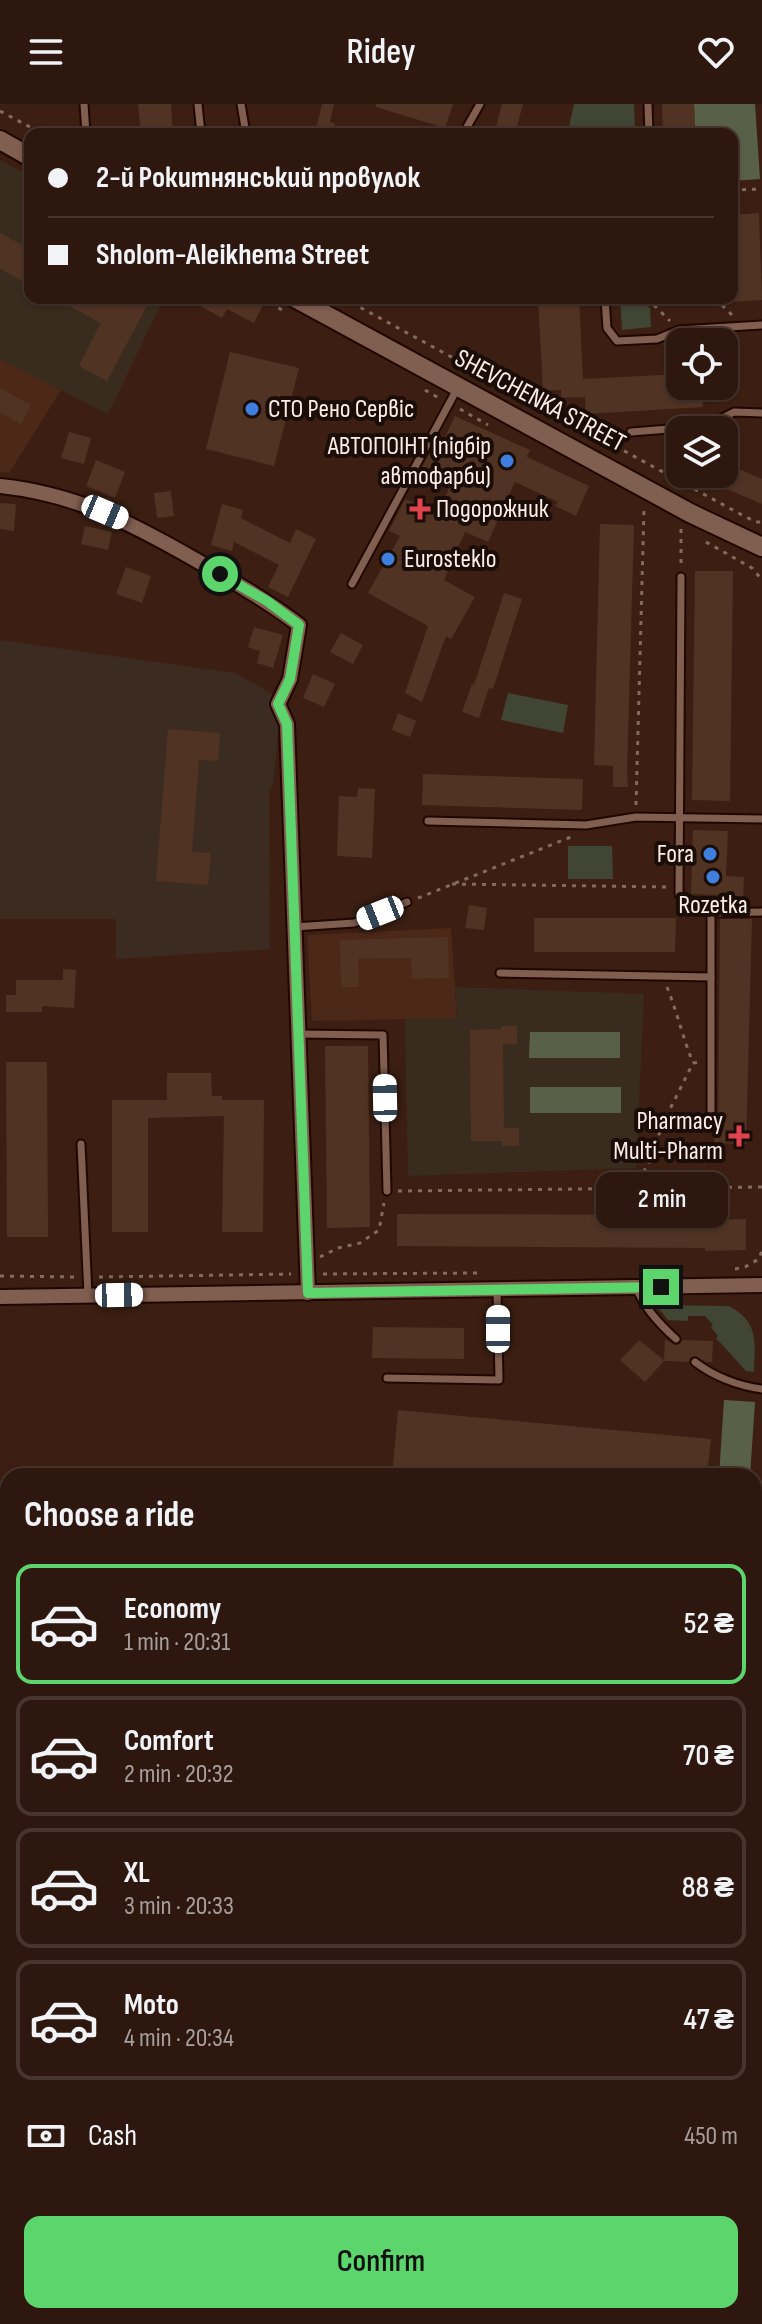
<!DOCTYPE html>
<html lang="en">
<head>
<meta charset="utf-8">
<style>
	body { margin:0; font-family:"Sofia Sans Condensed",sans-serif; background:#39241c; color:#f1f3f6; height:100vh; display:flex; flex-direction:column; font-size:30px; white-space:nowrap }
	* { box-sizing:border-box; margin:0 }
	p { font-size:26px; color:#a79f9e }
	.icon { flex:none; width:44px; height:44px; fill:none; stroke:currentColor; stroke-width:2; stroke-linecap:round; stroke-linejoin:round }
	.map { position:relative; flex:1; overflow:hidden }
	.details { position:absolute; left:0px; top:1364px; width:762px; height:856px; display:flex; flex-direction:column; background:#2d170e; border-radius:24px 24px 0 0; box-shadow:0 2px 6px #0004,0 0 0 2px #48362e }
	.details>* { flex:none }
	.hud { position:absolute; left:24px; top:24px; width:714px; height:176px; border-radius:16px; box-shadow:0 2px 6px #0004,0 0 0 2px #48362e; display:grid; align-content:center; height:176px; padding:0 24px; background:#2d170e }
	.tools { position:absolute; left:666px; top:224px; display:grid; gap:16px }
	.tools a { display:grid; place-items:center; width:72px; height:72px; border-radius:16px; background:#2d170e; box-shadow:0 2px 6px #0004,0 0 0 2px #48362e; font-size:40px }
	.end { position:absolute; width:36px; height:36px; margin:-18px; border:10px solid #5cd56d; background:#111; box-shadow:0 0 0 4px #111 }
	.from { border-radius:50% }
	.bubble { position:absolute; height:56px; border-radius:16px; background:#2d170e; box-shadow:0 2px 6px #0004,0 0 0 2px #48362e; font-size:26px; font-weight:600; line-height:56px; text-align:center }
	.car { position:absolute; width:24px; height:48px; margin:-24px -12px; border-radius:10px; box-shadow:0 0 6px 2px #0007; background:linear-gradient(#fff 24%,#345 0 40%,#fff 0 76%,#345 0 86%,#fff 0) }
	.hud b { display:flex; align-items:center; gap:28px; height:76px; font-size:30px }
	.hud b+b { border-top:2px solid #48362e }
	.hud i { width:20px; height:20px; background:#f1f3f6 }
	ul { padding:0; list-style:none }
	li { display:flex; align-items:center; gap:24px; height:120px; margin:0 16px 12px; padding:0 8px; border:4px solid #48362e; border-radius:16px }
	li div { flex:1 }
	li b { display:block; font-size:30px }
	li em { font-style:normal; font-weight:600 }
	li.selected { border-color:#5cd56d }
	li>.icon { width:72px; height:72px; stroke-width:1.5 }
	h2 { padding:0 24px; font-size:36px; line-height:96px }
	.pay { display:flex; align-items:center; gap:20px; height:88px; padding:0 24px; font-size:30px }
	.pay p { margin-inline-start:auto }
	.button { display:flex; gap:16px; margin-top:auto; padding:16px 24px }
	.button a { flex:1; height:92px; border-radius:16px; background:#5cd56d; color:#111; font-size:32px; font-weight:600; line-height:92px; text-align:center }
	header { display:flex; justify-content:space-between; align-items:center; height:104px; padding:0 24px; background:#2d170e; font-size:36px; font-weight:600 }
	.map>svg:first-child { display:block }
	.built { fill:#4b2818 }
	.education { fill:#392c1f }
	.medical { fill:#3b2b21 }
	.green { fill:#404534 }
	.forest { fill:#586047 }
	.building { fill:#513324 }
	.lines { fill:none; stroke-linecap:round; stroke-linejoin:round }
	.lane-casing { stroke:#210700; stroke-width:11 }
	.street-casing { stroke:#210700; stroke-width:18 }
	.secondary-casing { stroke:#210700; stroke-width:22 }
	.path { stroke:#836b60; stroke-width:3; stroke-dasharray:4 6; stroke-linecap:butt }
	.lane { stroke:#805e50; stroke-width:7 }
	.street { stroke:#805e50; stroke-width:14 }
	.secondary { stroke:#805e50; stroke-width:18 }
	.rail-casing { stroke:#a99389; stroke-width:8 }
	.rail { stroke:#1a0d07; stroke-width:5; stroke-dasharray:15; stroke-linecap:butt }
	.route { stroke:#5cd56d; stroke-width:10 }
	.shop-dot { fill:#3f7fe0; stroke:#1a0d07; stroke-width:3 }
	.health-dot { fill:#e0444e; stroke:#1a0d07; stroke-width:3 }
	.labels { text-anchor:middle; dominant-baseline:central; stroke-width:8; stroke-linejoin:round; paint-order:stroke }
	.street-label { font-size:26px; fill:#fdede6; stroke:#1a0d07 }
	.poi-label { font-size:26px; fill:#fdede6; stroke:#1a0d07; text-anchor:start }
</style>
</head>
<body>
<header><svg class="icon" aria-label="menu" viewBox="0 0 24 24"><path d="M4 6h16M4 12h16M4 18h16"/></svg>Ridey<svg class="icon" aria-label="heart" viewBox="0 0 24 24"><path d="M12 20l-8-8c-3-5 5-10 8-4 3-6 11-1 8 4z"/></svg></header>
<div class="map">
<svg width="762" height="2220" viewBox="0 0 762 2220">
	<rect width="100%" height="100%" fill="#3c1f12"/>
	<g class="built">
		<polygon points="0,255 61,286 9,369 0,368"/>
		<polygon points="451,824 457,914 312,917 307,831"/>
		<polygon points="0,1522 8,1530 8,1646 0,1638"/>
	</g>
	<g class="education">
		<polygon points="0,56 30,72 30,194 164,194 108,310 0,255"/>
		<polygon points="455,883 644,890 636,1064 408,1072 405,915 457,914"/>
	</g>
	<polygon class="medical" points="0,536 235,569 275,591 279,623 273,681 269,686 270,845 116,855 116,815 0,815"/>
	<g class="green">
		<polygon points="574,0 634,0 635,26 568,27"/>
		<polygon points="620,194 639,194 650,204 651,223 622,226"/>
		<polygon points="508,589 568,601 563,629 501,616"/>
		<polygon points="568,742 612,742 613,775 568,775"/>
		<path d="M656,1201l73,1c30,16 26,36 25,66l-8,-1 -30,-33 2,-2 -7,-9 2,-2 -8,-9h-17v5l-20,-1z"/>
	</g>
	<g class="forest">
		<polygon points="694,0 755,0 760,75 732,77 732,30 695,30"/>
		<polygon points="530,928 620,928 620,954 529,954"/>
		<rect x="530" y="983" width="91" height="26"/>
		<polygon points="724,1296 755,1298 750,1372 719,1372"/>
	</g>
	<g class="building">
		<polygon points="138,0 171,0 173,30 141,30"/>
		<polygon points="322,0 334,0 330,18 335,19 332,30 315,30"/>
		<polygon points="376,0 453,0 445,24 376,3"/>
		<polygon points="502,0 523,0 515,30 494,30"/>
		<polygon points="662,0 694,0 695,30 663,30"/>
		<polygon points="759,109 762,196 732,198 732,111"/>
		<polygon points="0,129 30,145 30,181 0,165"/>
		<polygon points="54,194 151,194 107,277 79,262 101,219"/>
		<polygon points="186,194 249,194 263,201 254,219 227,205 222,214"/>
		<polygon points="538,194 579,194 583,275 680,270 680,282 702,282 703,303 586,310 585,293 561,294 561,286 543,287"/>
		<polygon points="230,248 299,264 274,362 206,345"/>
		<polygon points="0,284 31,301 21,320 0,309"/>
		<polygon points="455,312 530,346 527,353 589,382 576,412 555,402 558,398 515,378 488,438 465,428 444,476 475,493 451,535 446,532 422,598 405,589 428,522 368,489 400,432 389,427 405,395 438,410 452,377 422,363 434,341 440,344"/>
		<polygon points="69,328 91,334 84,360 61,354"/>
		<polygon points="96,356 125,368 115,394 86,382"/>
		<polygon points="724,359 762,375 762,400 692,370 724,370"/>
		<polygon points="171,387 174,412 157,414 154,389"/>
		<polygon points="0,399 16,400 14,427 0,425"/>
		<polygon points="222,400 243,406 241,414 290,439 296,425 316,435 288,493 268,483 279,461 234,438 232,447 211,441"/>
		<polygon points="600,420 634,421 627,668 628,683 613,683 613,662 594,661"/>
		<polygon points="85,422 112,428 108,446 81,440"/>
		<polygon points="126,463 151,472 142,499 116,490"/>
		<polygon points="695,467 733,467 730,697 692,696"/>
		<polygon points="504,489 522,495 493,585 489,584 479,614 462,608 472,580 474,581"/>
		<polygon points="254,523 283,531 273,564 257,559 260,547 248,543"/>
		<polygon points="341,529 363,541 353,560 330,548"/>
		<polygon points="313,570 335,580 324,603 303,594"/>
		<polygon points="398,609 416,617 410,633 392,626"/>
		<polygon points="168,625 220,629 218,657 199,656 192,748 211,749 208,781 156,777"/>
		<polygon points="423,670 583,675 582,706 422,701"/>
		<polygon points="358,684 375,685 372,754 337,752 339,692 357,693"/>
		<polygon points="693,726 728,727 726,772 744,773 743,802 720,802 721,791 691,790"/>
		<polygon points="469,801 487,804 484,826 465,824"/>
		<polygon points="534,814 676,814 675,848 534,848"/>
		<polygon points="720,815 752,815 746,1040 714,1039 715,1028 718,1023"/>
		<polygon points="448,833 449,874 412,875 411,854 358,855 359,883 341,883 340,836"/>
		<polygon points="63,865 76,866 74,904 42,902 42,908 6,908 6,891 16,891 16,876 63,876"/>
		<polygon points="501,922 517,922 517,940 503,940 504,1024 519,1024 519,1042 502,1042 502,1037 471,1037 470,926 501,925"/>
		<polygon points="325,942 368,942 370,1123 327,1124"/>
		<polygon points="6,958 47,958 48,1133 7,1133"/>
		<polygon points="167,969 211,969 212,992 222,992 222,996 264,996 263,1128 222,1128 224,1012 148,1014 148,1128 112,1128 112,996 167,996"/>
		<polygon points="397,1110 699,1111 698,1116 746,1115 746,1146 705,1147 705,1144 397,1142"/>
		<polygon points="373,1223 464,1224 464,1255 372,1254"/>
		<polygon points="665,1235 675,1241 680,1240 682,1236 713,1237 712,1258 706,1258 695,1252 690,1254 689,1258 664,1257 645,1278 620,1256 639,1236 664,1256"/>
		<polygon points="398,1306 711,1335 707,1372 392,1372"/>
	</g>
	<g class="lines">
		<g class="lane-casing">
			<g id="lane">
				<polyline points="84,0 86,30"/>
				<polyline points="198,0 201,30"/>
				<polyline points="241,0 246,30"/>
				<polyline points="648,0 649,30"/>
				<polyline points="218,30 245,27"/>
				<polyline points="463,30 480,0"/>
				<polyline points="605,194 607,224 617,237 657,235 679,226 762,221"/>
				<polyline points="631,328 707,322 734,308 762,309"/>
				<polyline points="681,473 679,790 711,809 762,808"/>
				<polyline points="352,480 457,285"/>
				<polyline points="428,717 586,721 636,713 762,715"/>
				<polyline points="294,823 354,819 407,798"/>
				<polyline points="500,869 711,873"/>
				<polyline points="298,930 383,931 387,1087"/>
				<polyline points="711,1023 711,809"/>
				<polyline points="81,1040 88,1191"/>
				<path d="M636,1183c8,21 23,37 40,52"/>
				<path d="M695,1258c18,14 43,24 67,27"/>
				<polyline points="387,1274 499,1276 497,1186"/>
				<polyline points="754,1452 762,1453"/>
				<polyline points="0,1572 8,1580"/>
			</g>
		</g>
		<g class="street-casing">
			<g id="street">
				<path d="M0,382c76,8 129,36 194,73 37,21 72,41 105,66l-9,54 -12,25 9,20 21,569"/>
				<polyline points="0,1193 762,1181"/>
				<polyline points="0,1825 8,1834"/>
				<polyline points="0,1888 8,1887"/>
				<polyline points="0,2060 8,2055"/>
				<polyline points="244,2212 248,2220"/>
				<polyline points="91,2220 91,2212"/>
			</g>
		</g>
		<g class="secondary-casing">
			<g id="secondary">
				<polyline points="0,36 30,53"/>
				<polyline points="295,194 690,409 762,443"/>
				<polyline points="754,1704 762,1549"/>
				<polyline points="754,1950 762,1989"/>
			</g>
		</g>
		<g class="path">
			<polyline points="0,7 43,30"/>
			<polyline points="732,86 762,85"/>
			<polyline points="261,194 282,206"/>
			<polyline points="343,194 742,411 756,418 762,418"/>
			<polyline points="647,194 670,217"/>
			<polyline points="715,194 732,211"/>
			<polyline points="425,286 439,294"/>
			<polyline points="460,305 488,321"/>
			<polyline points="681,425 681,461"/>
			<polyline points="706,438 752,464 762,476"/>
			<polyline points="636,701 644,405"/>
			<polyline points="452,780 668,783"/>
			<polyline points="418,794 571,733"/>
			<path d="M667,883c10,25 16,51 26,76"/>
			<polyline points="633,1085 650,1057 662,1021 693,959 701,958"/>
			<polyline points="398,1087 762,1083"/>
			<polyline points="320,1153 338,1144 360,1139 379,1126 384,1099"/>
			<polyline points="735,1165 745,1163 759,1155 762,1146"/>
			<polyline points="323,1170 479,1169"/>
			<polyline points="0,1172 75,1173"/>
			<polyline points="99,1173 291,1170"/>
		</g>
		<use href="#lane" class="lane"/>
		<use href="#street" class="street"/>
		<use href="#secondary" class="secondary"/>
		<g class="rail-casing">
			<g id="rail">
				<polyline points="0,1664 8,1672"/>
				<polyline points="0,1693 8,1701"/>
				<polyline points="331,2212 334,2220"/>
			</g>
		</g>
		<use href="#rail" class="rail"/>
	</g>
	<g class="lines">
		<polyline class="route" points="220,470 267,497 299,521 290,575 278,600 287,620 308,1189 661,1183"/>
	</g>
	<g class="shop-dot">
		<circle cx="252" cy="305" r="8"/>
		<circle cx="507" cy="357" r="8"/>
		<circle cx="388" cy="455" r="8"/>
		<circle cx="710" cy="750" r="8"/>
		<circle cx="713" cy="773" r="8"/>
	</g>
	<g class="health-dot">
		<path d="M416 393h8v8h8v8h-8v8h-8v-8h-8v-8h8z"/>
		<path d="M735 1020h8v8h8v8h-8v8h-8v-8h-8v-8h8z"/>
	</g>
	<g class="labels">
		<g class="street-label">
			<text transform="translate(540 297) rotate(28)">SHEVCHENKA STREET</text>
		</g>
		<g class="poi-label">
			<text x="268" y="305">СТО Рено Сервіс</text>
			<text x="491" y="342" text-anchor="end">АВТОПОІНТ (підбір<tspan x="491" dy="30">автофарби)</tspan></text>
			<text x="436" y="405">Подорожник</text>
			<text x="404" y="455">Eurosteklo</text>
			<text x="694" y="750" text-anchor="end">Fora</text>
			<text x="713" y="801" text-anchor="middle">Rozetka</text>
			<text x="723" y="1017" text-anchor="end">Pharmacy<tspan x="723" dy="30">Multi-Pharm</tspan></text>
		</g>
	</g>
</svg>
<div class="tools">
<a><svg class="icon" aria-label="locate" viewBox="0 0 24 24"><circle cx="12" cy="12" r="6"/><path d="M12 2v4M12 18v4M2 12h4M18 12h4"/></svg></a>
<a><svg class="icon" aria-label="layers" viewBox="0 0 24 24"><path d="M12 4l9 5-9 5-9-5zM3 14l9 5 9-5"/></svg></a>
</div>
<i class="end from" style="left:220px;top:470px"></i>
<i class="end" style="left:661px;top:1183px"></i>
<div class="bubble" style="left:596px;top:1068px;width:132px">2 min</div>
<i class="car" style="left:105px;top:408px;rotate:113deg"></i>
<i class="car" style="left:380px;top:809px;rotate:248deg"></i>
<i class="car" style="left:385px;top:994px;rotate:359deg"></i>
<i class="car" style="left:119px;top:1191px;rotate:89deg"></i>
<i class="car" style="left:498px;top:1225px;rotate:0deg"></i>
<div class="hud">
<b><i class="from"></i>2-й Рокитнянський провулок</b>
<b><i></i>Sholom-Aleikhema Street</b>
</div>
<section class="details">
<h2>Choose a ride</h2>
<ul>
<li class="selected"><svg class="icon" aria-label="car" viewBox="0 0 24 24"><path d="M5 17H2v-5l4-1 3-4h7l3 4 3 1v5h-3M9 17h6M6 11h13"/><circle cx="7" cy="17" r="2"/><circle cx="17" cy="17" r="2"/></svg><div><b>Economy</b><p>1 min · 20:31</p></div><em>52 ₴</em></li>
<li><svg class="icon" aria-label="car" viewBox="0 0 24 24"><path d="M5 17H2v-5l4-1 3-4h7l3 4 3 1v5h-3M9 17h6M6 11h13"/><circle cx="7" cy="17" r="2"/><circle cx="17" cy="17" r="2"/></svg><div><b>Comfort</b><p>2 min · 20:32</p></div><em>70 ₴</em></li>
<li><svg class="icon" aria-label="car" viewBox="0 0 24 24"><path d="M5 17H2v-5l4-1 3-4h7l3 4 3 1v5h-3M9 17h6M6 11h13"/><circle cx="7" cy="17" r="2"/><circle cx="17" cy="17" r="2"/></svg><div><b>XL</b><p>3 min · 20:33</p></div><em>88 ₴</em></li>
<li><svg class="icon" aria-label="car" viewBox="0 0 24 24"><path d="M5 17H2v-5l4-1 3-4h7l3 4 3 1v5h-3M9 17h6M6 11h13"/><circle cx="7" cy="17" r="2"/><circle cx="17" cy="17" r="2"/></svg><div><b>Moto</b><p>4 min · 20:34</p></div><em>47 ₴</em></li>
</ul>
<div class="pay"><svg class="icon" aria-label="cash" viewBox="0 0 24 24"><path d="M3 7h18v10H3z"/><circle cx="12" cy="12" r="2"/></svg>Cash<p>450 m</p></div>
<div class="button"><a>Confirm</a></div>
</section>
</div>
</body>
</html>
